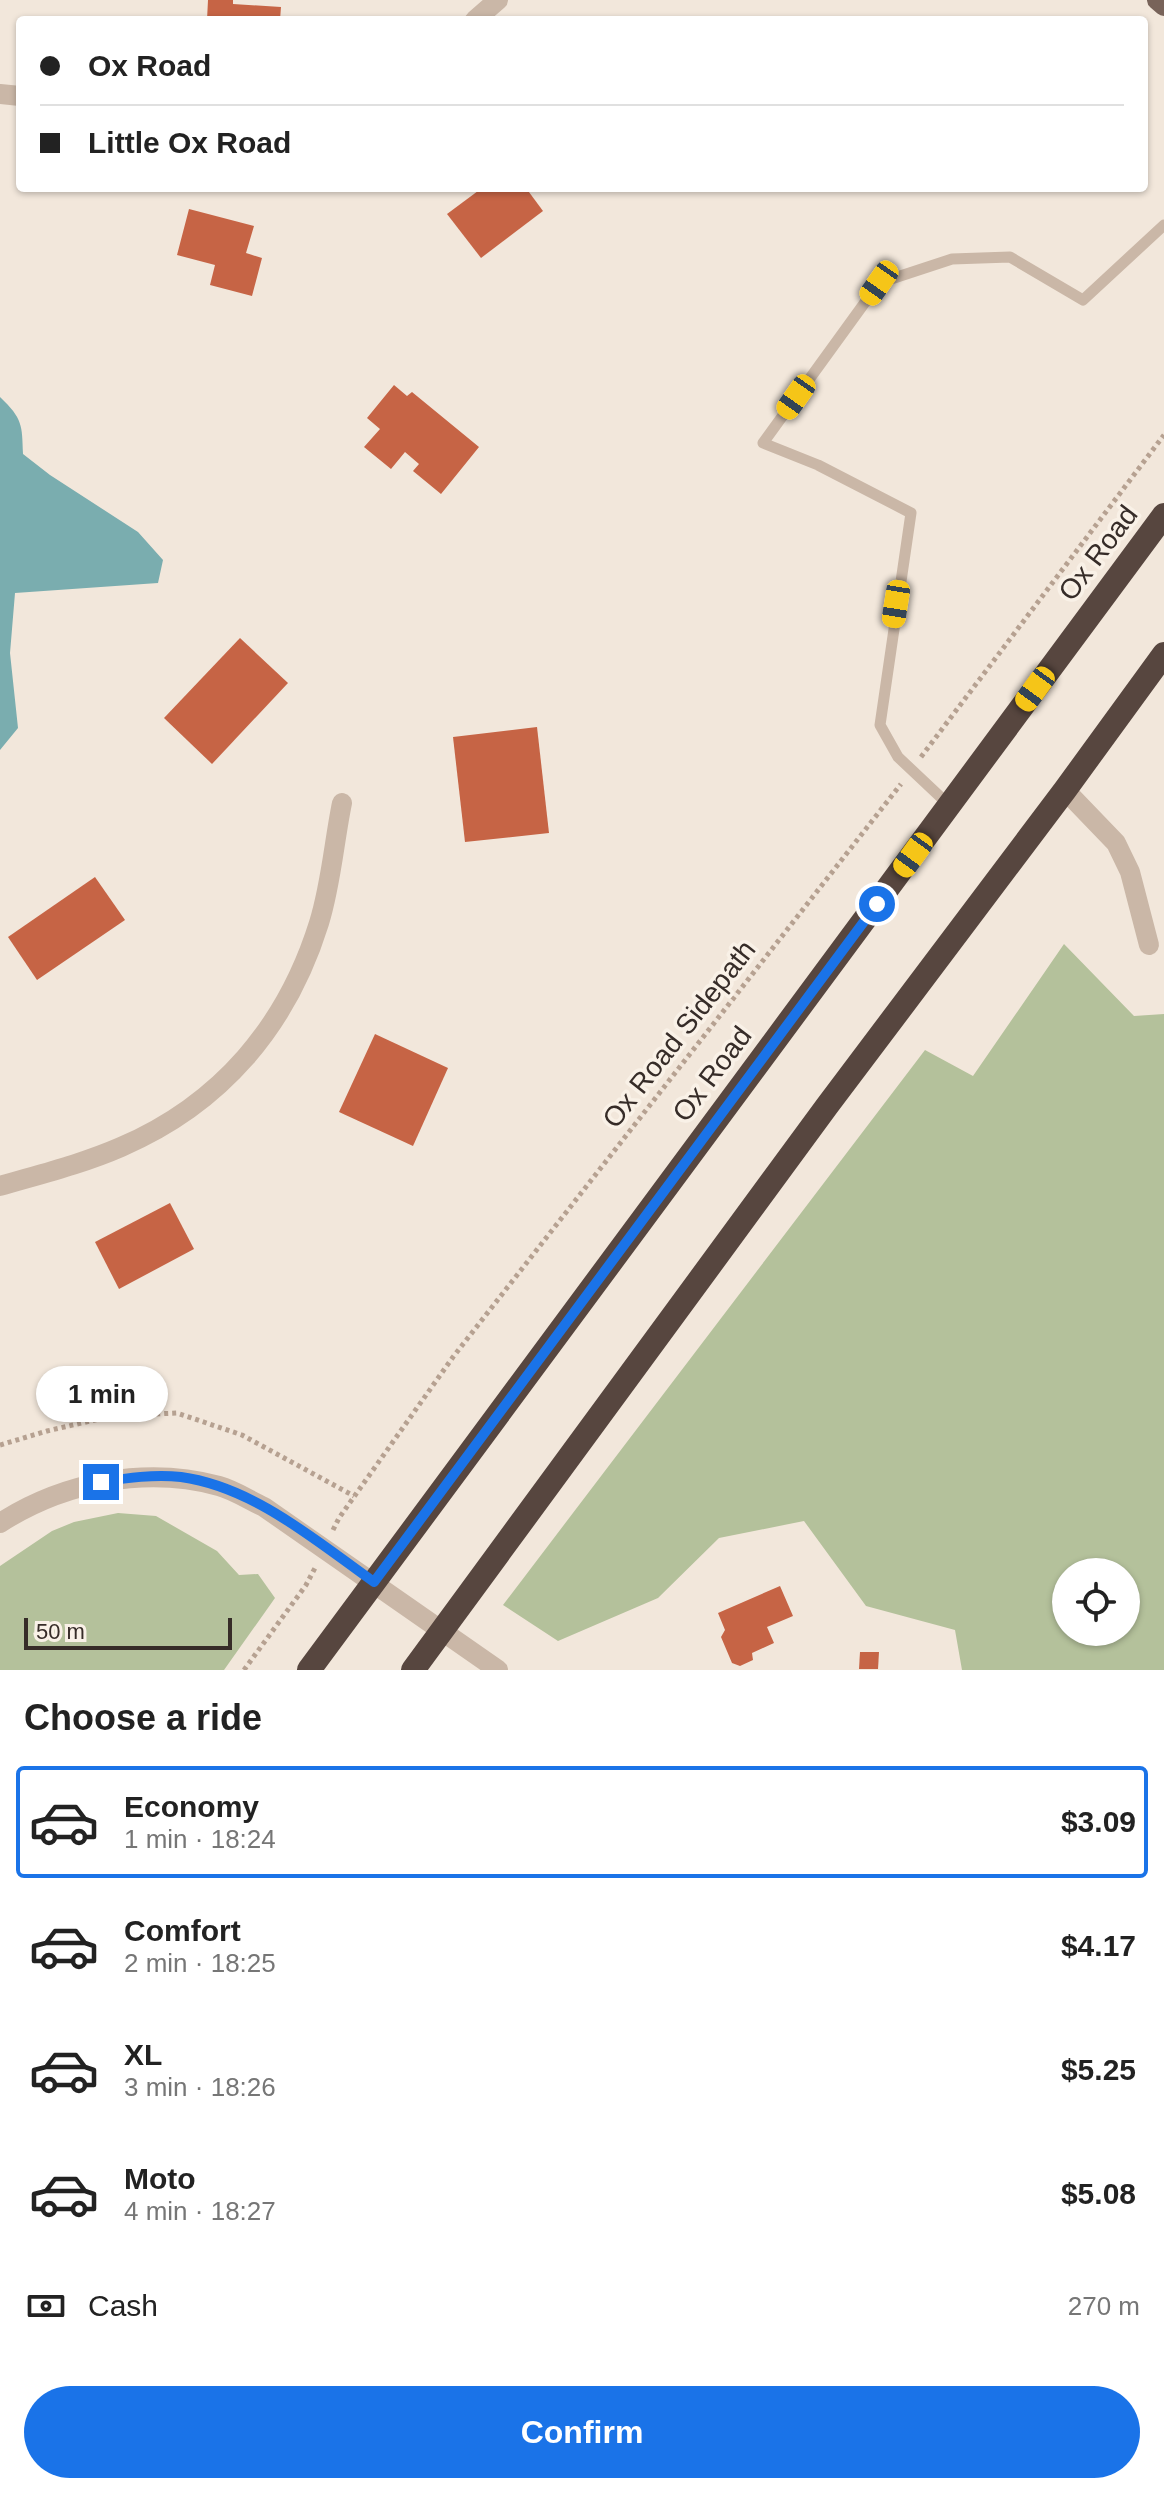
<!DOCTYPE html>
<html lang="en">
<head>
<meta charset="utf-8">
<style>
	body { margin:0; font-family:Arial,sans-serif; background:#f2f2f2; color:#222; height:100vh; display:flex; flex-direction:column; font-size:30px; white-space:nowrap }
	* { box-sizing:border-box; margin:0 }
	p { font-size:26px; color:#767676 }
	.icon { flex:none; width:44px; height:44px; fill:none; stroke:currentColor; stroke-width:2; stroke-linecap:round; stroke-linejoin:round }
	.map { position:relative; height:1670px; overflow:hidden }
	.details { display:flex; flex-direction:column; background:#fff; flex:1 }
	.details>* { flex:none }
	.guide { position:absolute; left:16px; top:16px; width:1132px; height:176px; border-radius:8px; box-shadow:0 2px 6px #0004; display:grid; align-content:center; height:176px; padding:0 24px; background:#fff }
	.buttons { position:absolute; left:1052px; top:1558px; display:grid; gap:16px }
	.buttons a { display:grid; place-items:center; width:88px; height:88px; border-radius:50%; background:#fff; box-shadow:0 2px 6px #0004; font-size:40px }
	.scale { position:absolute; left:24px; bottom:20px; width:208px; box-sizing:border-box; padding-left:8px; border:4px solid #362c28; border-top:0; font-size:22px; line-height:28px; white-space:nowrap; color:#362c28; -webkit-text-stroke:6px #f9f1e7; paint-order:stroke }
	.end { position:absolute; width:36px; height:36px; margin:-18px; border:10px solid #1a73e8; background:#fff; box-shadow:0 0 0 4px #fff }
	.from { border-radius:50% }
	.bubble { position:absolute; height:56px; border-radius:28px; background:#fff; box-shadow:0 2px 6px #0004; font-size:26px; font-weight:700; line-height:56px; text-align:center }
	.car { position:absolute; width:24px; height:48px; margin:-24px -12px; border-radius:10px; box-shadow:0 0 6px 2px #0007; background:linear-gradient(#f5c518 24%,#345 0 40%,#f5c518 0 76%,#345 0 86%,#f5c518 0) }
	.guide b { display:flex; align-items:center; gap:28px; height:76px; font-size:30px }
	.guide b+b { border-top:2px solid #e0e0e0 }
	.guide i { width:20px; height:20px; background:#222 }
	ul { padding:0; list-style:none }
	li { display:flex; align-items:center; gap:24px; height:112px; margin:0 16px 12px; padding:0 8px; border:4px solid transparent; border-radius:8px }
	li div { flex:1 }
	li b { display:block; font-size:30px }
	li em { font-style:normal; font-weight:700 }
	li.on { border-color:#1a73e8 }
	li>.icon { width:72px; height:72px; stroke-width:1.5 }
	h2 { padding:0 24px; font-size:36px; line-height:96px }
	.pay { display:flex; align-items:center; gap:20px; height:88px; padding:0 24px; font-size:30px }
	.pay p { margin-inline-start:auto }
	.button { display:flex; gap:16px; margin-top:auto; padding:16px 24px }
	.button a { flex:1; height:92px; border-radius:48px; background:#1a73e8; color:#fff; font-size:32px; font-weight:700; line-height:92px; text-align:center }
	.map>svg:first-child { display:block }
	.green { fill:#b4c19b; fill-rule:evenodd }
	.water { fill:#7aadaf }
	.building { fill:#c66445 }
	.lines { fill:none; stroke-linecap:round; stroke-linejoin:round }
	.path { stroke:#b6a191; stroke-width:5; stroke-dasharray:4 4; stroke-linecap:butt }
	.lane { stroke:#cab7a7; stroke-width:11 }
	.street { stroke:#cab7a7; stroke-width:20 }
	.primary { stroke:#786359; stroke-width:20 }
	.highway { stroke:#57463f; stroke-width:24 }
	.route { stroke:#1a73e8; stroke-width:10 }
	.labels { text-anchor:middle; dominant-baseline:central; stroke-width:7; stroke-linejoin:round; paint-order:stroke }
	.street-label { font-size:28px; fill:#362c28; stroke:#f9f1e7 }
</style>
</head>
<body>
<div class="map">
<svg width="1164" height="1670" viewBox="0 0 1164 1670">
	<rect width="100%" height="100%" fill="#f2e7db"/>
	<g class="green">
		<path d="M1064,944l70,72 30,-2v656h-202l-7,-40 -89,-24 -62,-85 -85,17 -61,60 -100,43 -55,-36 422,-555 48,26zM1066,1572h60v60h-60z"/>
		<polygon points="118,1513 156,1516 217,1551 239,1575 258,1574 275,1598 224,1670 0,1670 0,1566 52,1531 74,1522"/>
	</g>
	<path class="water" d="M0,397c23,22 22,28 23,57l27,21 88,57 25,28 -5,23 -143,10 -5,60 8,75 -18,22z"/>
	<g class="building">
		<polygon points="208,0 233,0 233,4 281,7 280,20 207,20"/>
		<polygon points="482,188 526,188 543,211 481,258 447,214"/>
		<polygon points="189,209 254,226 246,253 262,258 252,296 210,285 215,265 177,255"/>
		<polygon points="394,385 407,396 412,392 479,447 441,494 413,471 419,464 405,452 391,469 364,447 380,429 367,418"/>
		<polygon points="240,638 288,683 212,764 164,718"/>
		<polygon points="537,727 549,833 465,842 453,737"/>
		<polygon points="95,877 125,920 37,980 8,937"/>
		<polygon points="375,1034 448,1068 413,1146 339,1112"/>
		<polygon points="170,1203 194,1249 119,1289 95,1242"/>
		<polygon points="780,1586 793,1616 767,1627 774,1643 752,1653 753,1660 740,1666 732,1663 721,1637 725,1630 718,1613"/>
		<polygon points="860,1652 879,1652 878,1669 859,1669"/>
	</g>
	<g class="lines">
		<g class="path">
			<polyline points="921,757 1164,435"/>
			<polyline points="0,1445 47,1431 112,1416 177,1413 242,1435 354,1496"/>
			<polyline points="333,1530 339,1518 453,1357 901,784"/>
			<polyline points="244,1670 306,1585 315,1568"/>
		</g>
		<polyline class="lane" points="950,806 898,757 880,725 911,513 818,465 763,443 879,283 952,259 1010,257 1083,300 1164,225"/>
		<g class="street">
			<polyline points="475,20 498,0"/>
			<polyline points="0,94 20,96"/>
			<polyline points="1065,790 1116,843 1130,872 1149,945"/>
			<path d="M0,1186c41,-12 82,-22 121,-39 100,-43 166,-121 198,-224 12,-38 15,-81 23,-120"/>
			<path d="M0,1523c64,-41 145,-57 219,-37 15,4 30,14 45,21l234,163"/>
		</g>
		<polyline class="primary" points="1157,0 1164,6"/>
		<g class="highway">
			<polyline points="309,1670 1164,515"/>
			<polyline points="413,1670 827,1106 1065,790 1164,654"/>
		</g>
	</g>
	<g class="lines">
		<path class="route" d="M101,1482c26,-4 53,-8 80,-5 73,10 135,64 193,105l503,-678"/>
	</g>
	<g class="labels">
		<g class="street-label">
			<text transform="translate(1098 553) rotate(-53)">Ox Road</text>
			<text transform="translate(679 1034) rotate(-52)">Ox Road Sidepath</text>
			<text transform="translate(712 1074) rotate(-53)">Ox Road</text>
		</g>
	</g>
</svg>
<div class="buttons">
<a><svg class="icon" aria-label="locate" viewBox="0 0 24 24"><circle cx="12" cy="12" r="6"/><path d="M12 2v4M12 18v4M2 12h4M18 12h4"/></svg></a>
</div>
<div class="scale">50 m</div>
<i class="end from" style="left:877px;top:904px"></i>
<i class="end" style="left:101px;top:1482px"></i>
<div class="bubble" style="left:36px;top:1366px;width:132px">1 min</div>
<i class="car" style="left:879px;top:283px;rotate:215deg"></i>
<i class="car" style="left:796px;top:397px;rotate:215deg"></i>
<i class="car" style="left:896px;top:604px;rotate:189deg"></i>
<i class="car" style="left:1035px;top:689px;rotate:216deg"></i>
<i class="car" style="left:913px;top:855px;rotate:216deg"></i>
<div class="guide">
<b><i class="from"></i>Ox Road</b>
<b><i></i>Little Ox Road</b>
</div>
</div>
<section class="details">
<h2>Choose a ride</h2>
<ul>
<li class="on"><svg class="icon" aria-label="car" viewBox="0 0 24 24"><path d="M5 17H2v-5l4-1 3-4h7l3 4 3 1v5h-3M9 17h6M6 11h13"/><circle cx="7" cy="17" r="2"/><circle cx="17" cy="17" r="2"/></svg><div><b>Economy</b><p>1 min · 18:24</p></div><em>$3.09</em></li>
<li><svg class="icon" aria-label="car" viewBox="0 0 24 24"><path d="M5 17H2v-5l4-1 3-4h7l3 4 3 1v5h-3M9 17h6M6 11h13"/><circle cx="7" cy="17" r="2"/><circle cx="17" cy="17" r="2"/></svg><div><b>Comfort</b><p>2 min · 18:25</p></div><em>$4.17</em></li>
<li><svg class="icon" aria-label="car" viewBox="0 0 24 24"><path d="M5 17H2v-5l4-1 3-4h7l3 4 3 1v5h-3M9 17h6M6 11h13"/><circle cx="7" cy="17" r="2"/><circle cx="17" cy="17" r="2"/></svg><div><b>XL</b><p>3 min · 18:26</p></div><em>$5.25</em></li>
<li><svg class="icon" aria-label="car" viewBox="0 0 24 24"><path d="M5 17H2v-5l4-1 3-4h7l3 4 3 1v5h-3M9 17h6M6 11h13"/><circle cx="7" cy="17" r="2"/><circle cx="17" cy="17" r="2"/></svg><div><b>Moto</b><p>4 min · 18:27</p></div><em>$5.08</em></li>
</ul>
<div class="pay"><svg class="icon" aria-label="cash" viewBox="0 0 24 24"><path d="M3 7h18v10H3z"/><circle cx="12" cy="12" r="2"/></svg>Cash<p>270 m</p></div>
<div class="button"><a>Confirm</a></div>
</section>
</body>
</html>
